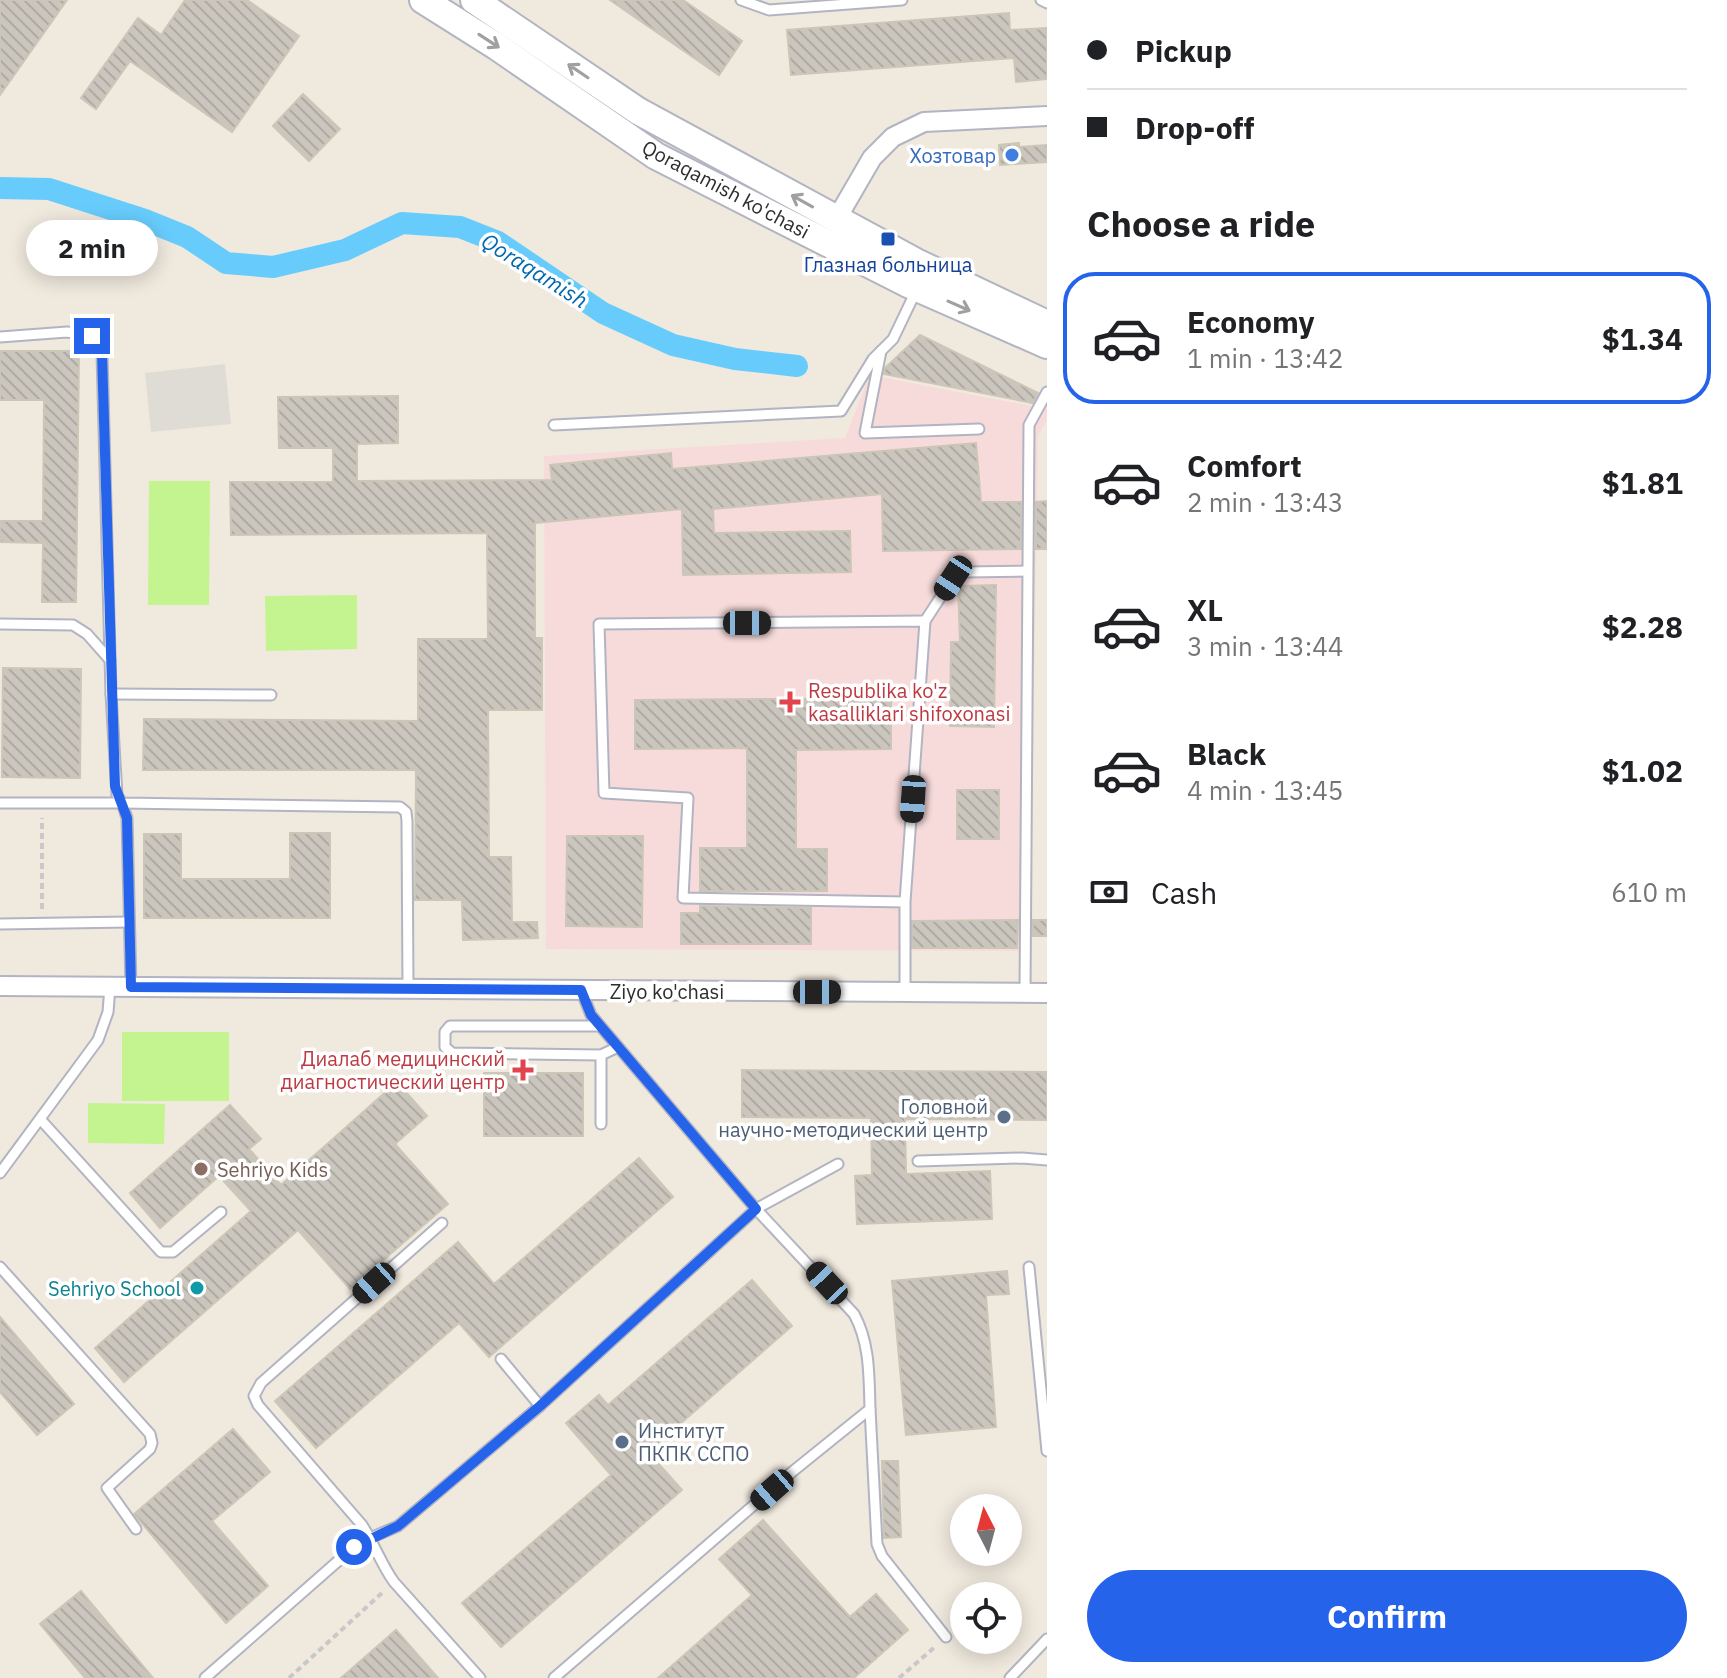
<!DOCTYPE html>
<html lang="en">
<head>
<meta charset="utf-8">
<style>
	body { margin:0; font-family:"IBM Plex Sans",sans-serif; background:#f6f6f6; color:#202124; height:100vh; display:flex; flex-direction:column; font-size:30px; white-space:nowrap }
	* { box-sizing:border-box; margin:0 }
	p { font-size:26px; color:#757577 }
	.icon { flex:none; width:44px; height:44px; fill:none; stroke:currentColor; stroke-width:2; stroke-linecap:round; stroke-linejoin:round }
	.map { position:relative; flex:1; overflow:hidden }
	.side { display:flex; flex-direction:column; background:#fff; width:680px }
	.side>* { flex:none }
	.hud { display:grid; align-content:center; height:176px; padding:0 40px; background:#fff }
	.needle { width:52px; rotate:354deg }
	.controls { position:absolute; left:950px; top:1494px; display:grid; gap:16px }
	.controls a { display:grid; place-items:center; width:72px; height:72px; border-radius:50%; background:#fff; box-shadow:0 4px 20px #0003; font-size:40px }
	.end { position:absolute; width:36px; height:36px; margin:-18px; border:10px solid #2563eb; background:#fff; box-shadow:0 0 0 4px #fff }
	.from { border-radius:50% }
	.bubble { position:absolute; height:56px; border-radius:28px; background:#fff; box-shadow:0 4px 20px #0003; font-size:26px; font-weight:700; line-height:56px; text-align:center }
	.car { position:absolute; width:24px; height:48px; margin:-24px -12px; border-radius:10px; box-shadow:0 0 6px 2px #0007; background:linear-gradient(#222 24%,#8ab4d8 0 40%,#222 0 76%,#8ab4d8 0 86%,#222 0) }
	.hud b { display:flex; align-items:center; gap:28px; height:76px; font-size:30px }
	.hud b+b { border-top:2px solid #e0e0e0 }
	.hud i { width:20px; height:20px; background:#202124 }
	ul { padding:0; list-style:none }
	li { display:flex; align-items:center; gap:24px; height:132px; margin:0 16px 12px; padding:0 24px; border:4px solid transparent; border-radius:32px }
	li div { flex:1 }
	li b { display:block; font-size:30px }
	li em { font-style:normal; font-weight:700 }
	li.active { border-color:#2563eb }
	li>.icon { width:72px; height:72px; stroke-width:1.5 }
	h2 { padding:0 40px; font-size:36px; line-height:96px }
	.pay { display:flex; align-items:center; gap:20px; height:88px; padding:0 40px; font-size:30px }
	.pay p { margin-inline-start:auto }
	.cta { display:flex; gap:16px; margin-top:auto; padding:16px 40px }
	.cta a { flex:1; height:92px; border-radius:48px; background:#2563eb; color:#fff; font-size:32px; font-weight:700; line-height:92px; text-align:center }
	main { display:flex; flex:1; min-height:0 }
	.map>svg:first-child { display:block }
	.medical { fill:#f7dbdb }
	.pitch { fill:#c4f490 }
	.plaza { fill:#dfdcd6 }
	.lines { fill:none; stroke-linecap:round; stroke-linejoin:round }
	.canal { stroke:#67ccfc; stroke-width:22 }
	.building { fill:url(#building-back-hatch); stroke:#ccc6b7; stroke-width:2 }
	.service-casing { stroke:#b2b4c2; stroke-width:13 }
	.minor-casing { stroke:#b2b4c2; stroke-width:22 }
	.secondary-casing { stroke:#b2b4c2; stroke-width:30 }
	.path { stroke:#c8c8c8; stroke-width:4; stroke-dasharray:6 4; stroke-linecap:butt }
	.service { stroke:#fff; stroke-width:9 }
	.minor { stroke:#fff; stroke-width:18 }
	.secondary { stroke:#fff; stroke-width:26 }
	.oneway { stroke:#a0a0a0 }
	.route { stroke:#2563eb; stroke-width:10 }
	.shop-dot { fill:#3f7fe0; stroke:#fff; stroke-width:3 }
	.transit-dot { fill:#1a4fb4; stroke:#fff; stroke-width:3 }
	.health-dot { fill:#e0444e; stroke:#fff; stroke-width:3 }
	.service-dot { fill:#5c6f8a; stroke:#fff; stroke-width:3 }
	.education-dot { fill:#8d6e63; stroke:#fff; stroke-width:3 }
	.culture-dot { fill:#0f9aa8; stroke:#fff; stroke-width:3 }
	.labels { text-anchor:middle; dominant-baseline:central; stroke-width:7; stroke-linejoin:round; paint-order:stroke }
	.shop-label { font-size:20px; fill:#366cbe; stroke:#fff; text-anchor:end }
	.street-label { font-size:20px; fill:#2d2d2d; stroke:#fff }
	.transit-label { font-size:20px; fill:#164399; stroke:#fff }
	.health-label { font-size:20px; fill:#be3a42; stroke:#fff; text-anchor:start }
	.service-label { font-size:20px; fill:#4e5e75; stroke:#fff; text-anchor:end }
	.education-label { font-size:20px; fill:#785e54; stroke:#fff; text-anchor:start }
	.culture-label { font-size:20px; fill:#0d838f; stroke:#fff; text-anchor:end }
	.water-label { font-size:22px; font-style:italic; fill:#0068ae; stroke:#fff }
</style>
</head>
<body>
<main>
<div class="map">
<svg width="1047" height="1678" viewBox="0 0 1047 1678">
	<defs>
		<pattern id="building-back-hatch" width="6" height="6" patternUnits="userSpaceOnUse" patternTransform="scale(2)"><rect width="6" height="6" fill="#cbc6bd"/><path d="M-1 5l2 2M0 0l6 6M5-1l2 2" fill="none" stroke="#afaaa3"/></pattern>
	</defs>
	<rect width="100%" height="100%" fill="#f0e9de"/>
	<polygon class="medical" points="870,375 1047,409 1047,420 1038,436 1030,951 546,949 544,456 845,438"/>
	<g class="pitch">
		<polygon points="149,481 210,481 209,605 148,605"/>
		<polygon points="357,595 357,649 266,651 265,596"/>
		<rect x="122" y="1032" width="107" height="69"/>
		<polygon points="88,1103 165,1104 164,1144 88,1143"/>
	</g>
	<polygon class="plaza" points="225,364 231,424 151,432 145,373"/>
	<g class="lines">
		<polyline class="canal" points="0,188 49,189 145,220 187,237 226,263 273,267 345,250 402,223 460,227 498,242 603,313 673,345 735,359 797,366"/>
	</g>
	<g class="building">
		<polygon points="0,0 67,0 0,95"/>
		<polygon points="185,0 247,0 299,36 232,132 130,61 96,109 81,98 138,18 161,35"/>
		<polygon points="610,0 683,0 742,41 719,75"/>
		<polygon points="1009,13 1010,30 1047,28 1047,79 1016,82 1014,58 791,75 787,30"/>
		<polygon points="303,94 340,129 309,161 273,126"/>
		<polygon points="1019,143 1019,147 1047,145 1047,162 1000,165 999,145"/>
		<polygon points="920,335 1038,393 1033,403 884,374 885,368"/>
		<polygon points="0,351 79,351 76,602 42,602 43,543 0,542 0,521 43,521 44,400 0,400"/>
		<polygon points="398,396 398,443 357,444 357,481 552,480 550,465 671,453 672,469 976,443 981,502 1021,502 1021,549 883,551 882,494 713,509 714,533 850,531 851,572 683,575 682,509 535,523 535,638 542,638 542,710 488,710 489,857 511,857 512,922 537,922 538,938 463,940 462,900 415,900 416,770 143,770 144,719 418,721 418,639 488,639 487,533 231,535 230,482 333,482 333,448 279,448 278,397"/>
		<polygon points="1047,501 1047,549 1036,549 1036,502"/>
		<polygon points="996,585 994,727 950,726 951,642 960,642 958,586"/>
		<polygon points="3,668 81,669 80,778 2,777"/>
		<polygon points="891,698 891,749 796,750 796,849 827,849 827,891 700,891 700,848 747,848 747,748 635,749 635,700"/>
		<rect x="957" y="790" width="42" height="49"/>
		<polygon points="290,833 330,833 330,918 144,918 144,834 181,834 181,879 290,879"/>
		<polygon points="567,836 643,836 642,927 566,926"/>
		<polygon points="700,906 811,908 811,944 681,944 681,913 700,913"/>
		<polygon points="1018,920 1017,948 912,948 912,921"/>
		<rect x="1033" y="920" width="14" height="16"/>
		<polygon points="742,1070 1047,1072 1047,1120 905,1119 906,1174 990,1171 992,1219 857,1224 855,1176 872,1175 871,1118 742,1117"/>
		<rect x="484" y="1073" width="99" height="63"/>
		<polygon points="397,1082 427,1116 395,1144 448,1204 350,1289 298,1230 124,1382 95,1348 251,1211 219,1176 160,1228 130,1193 230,1105 261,1139 249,1149 281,1185"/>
		<polygon points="639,1158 673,1197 489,1357 459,1323 316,1448 275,1401 458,1242 494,1284"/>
		<polygon points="1007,1271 1009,1294 986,1295 996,1427 906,1435 892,1281"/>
		<polygon points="752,1280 792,1326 648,1452 682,1490 501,1647 462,1603 611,1475 566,1423 599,1395 608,1405"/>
		<polygon points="0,1317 74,1404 37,1435 0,1392"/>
		<polygon points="233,1429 270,1472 212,1521 268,1586 226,1623 134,1514"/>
		<polygon points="882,1461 898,1461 901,1537 884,1538"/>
		<polygon points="763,1520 850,1617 876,1594 908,1630 854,1678 658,1678 752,1595 719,1559"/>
		<polygon points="81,1591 153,1678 85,1678 40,1624"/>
		<polygon points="396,1630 438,1678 341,1678"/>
	</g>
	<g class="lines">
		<g class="service-casing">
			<g id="service">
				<polyline points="741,0 769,10 902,0"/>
				<polyline points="1041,0 1047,3"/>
				<polyline points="0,337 67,332 92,336 102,354 111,694 117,795 122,803 400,807 406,812 407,821 408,989"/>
				<polyline points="881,351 865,433 979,429"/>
				<polyline points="554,425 841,411 873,359 893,339 916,291"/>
				<polyline points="925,621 953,578 965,572 1027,571"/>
				<polyline points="0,624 73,625 87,634 110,660"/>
				<polyline points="111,694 271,695"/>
				<polyline points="0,803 122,803 127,818 131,987"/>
				<polyline points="905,902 683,898 688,798 604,793 599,624 925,621 905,902 905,992"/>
				<polyline points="0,924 129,922"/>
				<polyline points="1025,992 1029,425 1047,392"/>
				<polyline points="599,1026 450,1026 445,1032 445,1047 452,1053 601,1055 618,1047"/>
				<polyline points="601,1055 601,1124"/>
				<polyline points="41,1120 161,1252 173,1252 221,1212"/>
				<polyline points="918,1161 1022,1158 1047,1160"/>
				<polyline points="0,1173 98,1040 108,1012 110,987"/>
				<path d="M442,1223l-181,160 -7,13 4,9 104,120c12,18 19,39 32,57l86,96"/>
				<polyline points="0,1267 150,1434 152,1443 150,1449 107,1488 136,1529"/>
				<polyline points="1029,1267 1047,1451"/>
				<polyline points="501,1359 540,1406"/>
				<polyline points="870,1409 877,1544 882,1556 946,1637"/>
				<polyline points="205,1678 354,1547 361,1542 398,1526 540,1406 756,1209 838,1164"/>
				<path d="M554,1678l238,-206 78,-63c-1,-33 0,-66 -16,-95l-98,-105 -165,-194 -10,-25"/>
				<polyline points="1010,1678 1047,1639"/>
			</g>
		</g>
		<g class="minor-casing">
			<g id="minor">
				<polyline points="836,220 872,158 893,137 924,122 1047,116"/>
				<polyline points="0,986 1047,993"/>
			</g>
		</g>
		<g class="secondary-casing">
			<g id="secondary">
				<polyline points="423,0 496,46 656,156 906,283 1047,345"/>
				<polyline points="474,0 638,111 916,262 1047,324"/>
			</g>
		</g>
		<g class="path">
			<polyline points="42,909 42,818"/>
			<polyline points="289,1678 383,1592"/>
			<polyline points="899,1678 936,1646"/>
		</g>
		<use href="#service" class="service"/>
		<use href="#minor" class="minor"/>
		<use href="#secondary" class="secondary"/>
	</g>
	<defs><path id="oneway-shaft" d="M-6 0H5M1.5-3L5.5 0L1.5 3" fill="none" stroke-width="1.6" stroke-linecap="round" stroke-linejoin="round" transform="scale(2)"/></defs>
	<g class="oneway">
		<use href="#oneway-shaft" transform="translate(489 41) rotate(33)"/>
		<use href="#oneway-shaft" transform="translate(578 71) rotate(-146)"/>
		<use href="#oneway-shaft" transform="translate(802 201) rotate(-151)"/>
		<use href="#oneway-shaft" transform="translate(959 306) rotate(24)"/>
	</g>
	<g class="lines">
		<polyline class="route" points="92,336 102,354 115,786 127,818 131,987 581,990 591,1015 756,1209 540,1406 398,1526 354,1547"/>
	</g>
	<circle class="shop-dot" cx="1012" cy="155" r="8"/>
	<rect class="transit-dot" x="880" y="231" width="16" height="16" rx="4"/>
	<g class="health-dot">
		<path d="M786 690h8v8h8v8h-8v8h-8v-8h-8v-8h8z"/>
		<path d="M519 1058h8v8h8v8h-8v8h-8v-8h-8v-8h8z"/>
	</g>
	<g class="service-dot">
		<circle cx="1004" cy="1117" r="8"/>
		<circle cx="622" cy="1442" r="8"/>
	</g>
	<circle class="education-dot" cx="201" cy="1169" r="8"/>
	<circle class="culture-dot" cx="197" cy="1288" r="8"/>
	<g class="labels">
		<g class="shop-label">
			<text x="996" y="155">Хозтовар</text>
		</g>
		<g class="street-label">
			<text transform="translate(726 189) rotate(28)">Qoraqamish ko'chasi</text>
			<text x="667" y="991">Ziyo ko'chasi</text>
		</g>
		<g class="transit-label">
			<text x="888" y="264">Глазная больница</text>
		</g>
		<g class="health-label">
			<text x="808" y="690">Respublika ko'z<tspan x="808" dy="23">kasalliklari shifoxonasi</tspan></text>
			<text x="505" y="1058" text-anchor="end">Диалаб медицинский<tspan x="505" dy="23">диагностический центр</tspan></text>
		</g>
		<g class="service-label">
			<text x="988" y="1106">Головной<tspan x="988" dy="23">научно-методический центр</tspan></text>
			<text x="638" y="1430" text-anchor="start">Институт<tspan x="638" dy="23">ПКПК ССПО</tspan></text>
		</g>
		<g class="education-label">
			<text x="217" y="1169">Sehriyo Kids</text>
		</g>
		<g class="culture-label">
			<text x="181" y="1288">Sehriyo School</text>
		</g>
		<g class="water-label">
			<text transform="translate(535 270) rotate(32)">Qoraqamish</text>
		</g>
	</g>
</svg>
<div class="controls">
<a><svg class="needle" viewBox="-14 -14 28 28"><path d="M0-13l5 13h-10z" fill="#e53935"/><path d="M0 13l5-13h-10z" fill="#757577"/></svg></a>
<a><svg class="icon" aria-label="locate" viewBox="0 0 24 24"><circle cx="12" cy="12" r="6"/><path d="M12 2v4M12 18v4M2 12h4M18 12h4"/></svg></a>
</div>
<i class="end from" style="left:354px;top:1547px"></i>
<i class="end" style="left:92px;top:336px"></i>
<div class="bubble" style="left:26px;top:220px;width:132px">2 min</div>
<i class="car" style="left:953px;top:578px;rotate:213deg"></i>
<i class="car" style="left:747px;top:623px;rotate:90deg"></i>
<i class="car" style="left:913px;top:799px;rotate:184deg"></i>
<i class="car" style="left:817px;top:992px;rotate:90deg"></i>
<i class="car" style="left:374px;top:1283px;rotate:228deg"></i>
<i class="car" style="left:827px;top:1283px;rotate:317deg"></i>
<i class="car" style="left:772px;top:1490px;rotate:229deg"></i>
</div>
<section class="side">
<div class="hud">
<b><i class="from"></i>Pickup</b>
<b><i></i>Drop-off</b>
</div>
<h2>Choose a ride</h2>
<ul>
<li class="active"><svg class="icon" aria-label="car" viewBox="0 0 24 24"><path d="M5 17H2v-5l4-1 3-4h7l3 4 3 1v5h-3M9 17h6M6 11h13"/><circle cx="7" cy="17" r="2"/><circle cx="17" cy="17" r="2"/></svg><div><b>Economy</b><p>1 min · 13:42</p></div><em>$1.34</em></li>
<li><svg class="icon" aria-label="car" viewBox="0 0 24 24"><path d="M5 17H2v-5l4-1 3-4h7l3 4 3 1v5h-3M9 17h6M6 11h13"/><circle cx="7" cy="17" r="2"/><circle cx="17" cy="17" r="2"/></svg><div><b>Comfort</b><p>2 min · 13:43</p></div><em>$1.81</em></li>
<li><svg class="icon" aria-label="car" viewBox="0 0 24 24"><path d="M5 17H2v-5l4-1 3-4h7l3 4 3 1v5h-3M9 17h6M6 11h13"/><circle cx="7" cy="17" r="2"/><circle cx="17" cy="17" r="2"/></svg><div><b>XL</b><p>3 min · 13:44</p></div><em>$2.28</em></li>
<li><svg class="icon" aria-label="car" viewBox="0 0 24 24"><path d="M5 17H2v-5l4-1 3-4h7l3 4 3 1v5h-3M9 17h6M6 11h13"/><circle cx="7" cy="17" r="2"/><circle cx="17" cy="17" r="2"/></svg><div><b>Black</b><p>4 min · 13:45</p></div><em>$1.02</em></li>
</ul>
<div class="pay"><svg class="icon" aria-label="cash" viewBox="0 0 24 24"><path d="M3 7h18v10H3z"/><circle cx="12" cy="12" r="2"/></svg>Cash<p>610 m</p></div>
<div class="cta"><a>Confirm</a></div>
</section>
</main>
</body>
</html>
